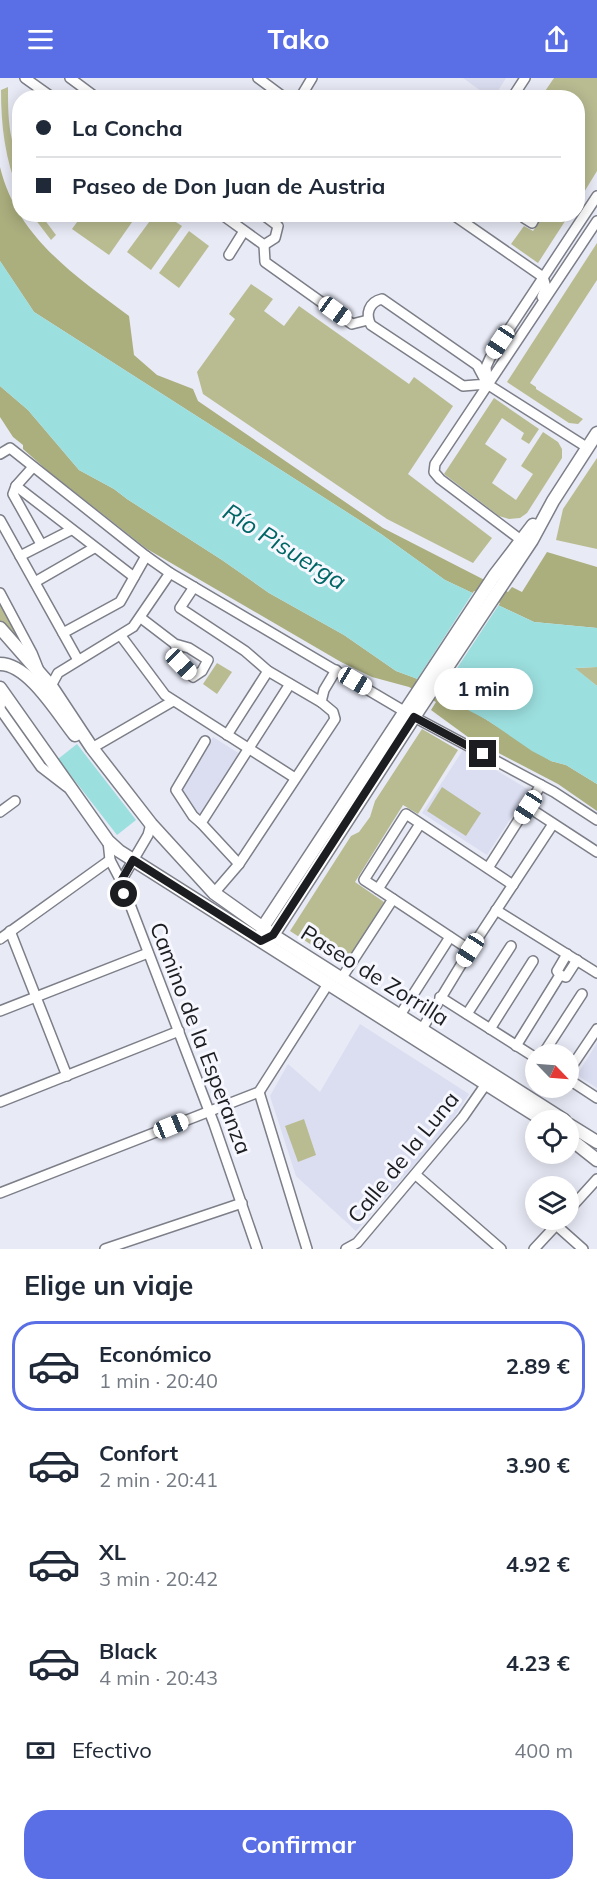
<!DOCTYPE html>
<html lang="es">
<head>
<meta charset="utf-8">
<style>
	body { margin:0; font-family:Mulish,sans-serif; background:#f2f2f3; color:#1f2937; height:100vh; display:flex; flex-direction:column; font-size:22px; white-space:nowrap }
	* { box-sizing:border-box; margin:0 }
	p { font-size:20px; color:#747a83 }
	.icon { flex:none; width:33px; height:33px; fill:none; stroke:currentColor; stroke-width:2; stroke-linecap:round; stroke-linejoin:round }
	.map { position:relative; height:1171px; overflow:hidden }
	.sheet { display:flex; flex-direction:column; background:#fff; flex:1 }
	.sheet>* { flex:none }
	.top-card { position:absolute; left:12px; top:12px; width:573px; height:132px; border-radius:24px; box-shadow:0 3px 15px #0003; display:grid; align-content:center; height:132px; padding:0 24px; background:#fff }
	.needle { width:39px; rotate:115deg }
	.tools { position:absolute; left:525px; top:966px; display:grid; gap:12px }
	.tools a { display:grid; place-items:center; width:54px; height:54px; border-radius:50%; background:#fff; box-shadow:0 3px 15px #0003; font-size:30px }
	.end { position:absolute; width:27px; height:27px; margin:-14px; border:8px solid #1c1d21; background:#fff; box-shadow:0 0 0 3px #fff }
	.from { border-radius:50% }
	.bubble { position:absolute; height:42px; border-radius:21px; background:#fff; box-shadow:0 3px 15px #0003; font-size:20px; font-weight:700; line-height:42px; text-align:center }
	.car { position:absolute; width:18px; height:36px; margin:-18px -9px; border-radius:8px; box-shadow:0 0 4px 2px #0007; background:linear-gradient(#fff 24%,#345 0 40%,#fff 0 76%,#345 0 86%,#fff 0) }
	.top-card b { display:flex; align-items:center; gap:21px; height:57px; font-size:22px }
	.top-card b+b { border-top:2px solid #e0e1e3 }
	.top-card i { width:15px; height:15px; background:#1f2937 }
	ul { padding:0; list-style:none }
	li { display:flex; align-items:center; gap:18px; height:90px; margin:0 12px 9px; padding:0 12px; border:3px solid transparent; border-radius:24px }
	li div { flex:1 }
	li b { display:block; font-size:22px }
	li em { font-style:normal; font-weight:700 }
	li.selected { border-color:#5a6ee5 }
	li>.icon { width:54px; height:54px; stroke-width:1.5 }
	h2 { padding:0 24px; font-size:27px; line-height:72px }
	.pay { display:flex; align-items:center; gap:15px; height:66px; padding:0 24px; font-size:22px }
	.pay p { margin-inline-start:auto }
	.cta { display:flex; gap:12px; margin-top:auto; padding:12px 24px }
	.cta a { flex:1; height:69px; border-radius:24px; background:#5a6ee5; color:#fff; font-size:24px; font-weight:700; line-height:69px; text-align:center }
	header { display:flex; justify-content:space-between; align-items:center; height:78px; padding:0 24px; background:#5a6ee5; color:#fff; font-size:27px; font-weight:700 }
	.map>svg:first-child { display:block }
	.built { fill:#dbdef1 }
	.green { fill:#b9bc91 }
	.forest { fill:#abae7d }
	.water { fill:#9cdfdf }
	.pier { fill:#e8eaf6 }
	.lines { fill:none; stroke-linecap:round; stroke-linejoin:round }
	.minor-casing { stroke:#7c7e88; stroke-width:12 }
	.major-casing { stroke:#7c7e88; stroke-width:15 }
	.minor { stroke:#fff; stroke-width:9 }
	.major { stroke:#fff; stroke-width:12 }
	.route { stroke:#1c1d21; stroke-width:8 }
	.labels { text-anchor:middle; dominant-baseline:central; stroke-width:6; stroke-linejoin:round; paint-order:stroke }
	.street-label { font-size:22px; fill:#1c1d21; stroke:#f7f8ff }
	.water-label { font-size:24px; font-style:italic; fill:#006565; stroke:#f7f8ff }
</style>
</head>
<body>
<header><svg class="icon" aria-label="menu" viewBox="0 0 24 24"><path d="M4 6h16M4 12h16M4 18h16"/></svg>Tako<svg class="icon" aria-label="share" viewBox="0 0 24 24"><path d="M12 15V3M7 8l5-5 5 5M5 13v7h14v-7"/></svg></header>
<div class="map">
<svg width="597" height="1171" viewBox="0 0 597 1171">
	<rect width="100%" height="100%" fill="#e8eaf6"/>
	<g class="built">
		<polygon points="463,0 506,0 494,19 491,20"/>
		<polygon points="213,659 240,676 203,735 193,742 179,727 180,713"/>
		<polygon points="463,672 529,712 487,777 422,735"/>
		<polygon points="360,946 469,1016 447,1050 356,1153 296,1098 270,1018 288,986 320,1014"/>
		<polygon points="597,965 597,1010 577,997"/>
	</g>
	<g class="green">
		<polygon points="554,0 597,0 597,93 578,124 578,20 541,19"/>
		<path d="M8,9c0,18 0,36 4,53 3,19 8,34 7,53 -14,-34 -18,-67 -18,-103z"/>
		<polygon points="83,136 137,136 137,137 109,177 72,151"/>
		<polygon points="155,136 165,137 182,148 151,192 127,174"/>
		<polygon points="32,137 41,137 56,157 51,162"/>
		<polygon points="544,137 569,137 538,185 511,166 524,148 533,153"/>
		<polygon points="189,153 209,168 179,210 159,195"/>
		<polygon points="597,165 597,202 530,305 536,309 536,311 583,341 578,346 569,345 507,304"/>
		<polygon points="251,206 273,221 264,233 284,248 299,228 409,306 414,299 453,328 408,396 492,460 473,485 387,441 203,316 197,294 235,241 229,236"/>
		<polygon points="494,320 539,351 529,366 521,361 524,355 502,340 485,366 507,381 492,405 516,422 533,396 521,388 543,354 558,364 562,371 562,380 527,435 520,440 509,441 499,438 444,396"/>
		<polygon points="597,380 597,471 556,462 563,431"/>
		<polygon points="0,522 22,560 18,562 0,545"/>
		<polygon points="217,585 232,594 217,616 203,606"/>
		<polygon points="597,589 597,608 574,590"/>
		<polygon points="422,651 458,672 418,736 403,727 355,804 384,824 344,888 290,853 351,758 359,754 370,739 375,723"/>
		<polygon points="442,709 481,735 466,758 427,733"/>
		<polygon points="304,1041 316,1077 298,1084 285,1048"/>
	</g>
	<g class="forest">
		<path d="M0,89c17,70 74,108 129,149l5,39 23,20 36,14 5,12 185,127 125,64 4,-5 10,5 25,-40 50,15v61l-63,-6 -89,-42 -64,-46 -347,-222 -34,-51z"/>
		<polygon points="0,308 28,332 79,392 114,411 127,421 222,482 269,515 344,557 396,593 415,600 443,614 551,683 566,687 597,706 597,733 558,706 468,659 431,632 436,624 409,609 372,599 341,584 147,471 48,393 23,371 23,367 13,359 0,339"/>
	</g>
	<g class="water">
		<polygon points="0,183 34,234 381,456 445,502 534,544 597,550 597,589 575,590 597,608 597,706 566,687 551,683 532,673 487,642 468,632 443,614 415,600 396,593 344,557 269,515 222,482 127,421 114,411 79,392 28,332 0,308"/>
		<polygon points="77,666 136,742 117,757 58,681"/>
	</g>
	<polygon class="pier" points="474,513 500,525 440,616 416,603"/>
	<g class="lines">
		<g class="minor-casing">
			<g id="minor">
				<polyline points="25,0 53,20"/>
				<polyline points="70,0 97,20"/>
				<polyline points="258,0 285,20"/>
				<polyline points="300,20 312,0"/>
				<polyline points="512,20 525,0"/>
				<polyline points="221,136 264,167"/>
				<polyline points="262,136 278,148 275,160 264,167"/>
				<polyline points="452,136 543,199 546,209 542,219"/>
				<polyline points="524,140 532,145 537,136"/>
				<polyline points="264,167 265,184 352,246 368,242"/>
				<polyline points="229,177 244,153"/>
				<path d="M382,221l95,66 10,19 -24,2 -92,-61c-6,-11 -2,-23 11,-26z"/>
				<polyline points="487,301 486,289 490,280 597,118"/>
				<polyline points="487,306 588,370"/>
				<polyline points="0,376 10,370 146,478 170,495 414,639 554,714 597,742"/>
				<polyline points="33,389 16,408 13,416 41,466"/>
				<polyline points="16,408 134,499"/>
				<polyline points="0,442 78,582"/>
				<polyline points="521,462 440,401 434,394 435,386 597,143"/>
				<polyline points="20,478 71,452"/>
				<polyline points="35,504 94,470"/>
				<polyline points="194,509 180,530 245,573 268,593 321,624"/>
				<polyline points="0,515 32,575 38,590"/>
				<polyline points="141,540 175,566 189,570 208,582 202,593 193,599 181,586 175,566"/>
				<polyline points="63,555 120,524 146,478"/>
				<polyline points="121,558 165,617 295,700"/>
				<polyline points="51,608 58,595 133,549 170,495"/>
				<polyline points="2,614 0,631 41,689 67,709"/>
				<polyline points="227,657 268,593"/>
				<polyline points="92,670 173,623"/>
				<polyline points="528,729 597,774"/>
				<polyline points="0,734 15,723"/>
				<polyline points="201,745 193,738 176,712 205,663"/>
				<polyline points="420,746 378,811 364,802 406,736 513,807"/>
				<polyline points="108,763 110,782 121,803 214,1046 257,1171"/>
				<polyline points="239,786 201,745 290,606"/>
				<polyline points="488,790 541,707"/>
				<polyline points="121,803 148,757 151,746"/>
				<polyline points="378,811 470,872"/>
				<polyline points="214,815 239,786 335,641 333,634 321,624 324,612 336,592"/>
				<polyline points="496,832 597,895"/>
				<polyline points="10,853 67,998"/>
				<polyline points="0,861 110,782"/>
				<polyline points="560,897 566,899 577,882"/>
				<polyline points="341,901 393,821"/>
				<polyline points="440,919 536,980"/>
				<polyline points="0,933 148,875"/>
				<polyline points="467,936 511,868"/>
				<polyline points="400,937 450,859"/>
				<polyline points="422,951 470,872 553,746"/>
				<polyline points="490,951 533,883"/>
				<polyline points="516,968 560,897 557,893 567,876"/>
				<polyline points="543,976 582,916"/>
				<polyline points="568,994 597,951"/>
				<polyline points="568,1001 597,1020"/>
				<polyline points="259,1014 307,1171"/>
				<polyline points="0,1024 179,953"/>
				<polyline points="416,1097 501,1171"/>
				<polyline points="0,1115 259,1014 328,906"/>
				<polyline points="568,1133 597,1101"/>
				<polyline points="556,1147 583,1171"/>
				<polyline points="105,1171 242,1125"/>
				<polyline points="346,1171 357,1165 463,1039 486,1006"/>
				<polyline points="534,1171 561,1142"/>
			</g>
		</g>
		<g class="major-casing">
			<g id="major">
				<polyline points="0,550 51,608 92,670 151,746 214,815 273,857 564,1042"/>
				<path d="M0,586c29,0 58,50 75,71"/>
				<polyline points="0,610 108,763 119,773 543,1042"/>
				<polyline points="262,857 263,849 494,498 533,447"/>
				<polyline points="268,860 273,857 420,630 532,462 553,423 597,355"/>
				<polyline points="568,1046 597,1064"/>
				<polyline points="568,1059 597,1082"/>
			</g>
		</g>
		<use href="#minor" class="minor"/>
		<use href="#major" class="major"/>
	</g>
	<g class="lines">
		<polyline class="route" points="124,816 121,803 133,782 261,863 273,857 414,639 483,676"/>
	</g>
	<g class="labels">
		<g class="street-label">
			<text transform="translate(375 897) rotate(32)">Paseo de Zorrilla</text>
			<text transform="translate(201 960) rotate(69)">Camino de la Esperanza</text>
			<text transform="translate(403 1079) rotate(-51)">Calle de la Luna</text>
		</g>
		<g class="water-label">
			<text transform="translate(285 468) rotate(32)">Río Pisuerga</text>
		</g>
	</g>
</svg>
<div class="tools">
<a><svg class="needle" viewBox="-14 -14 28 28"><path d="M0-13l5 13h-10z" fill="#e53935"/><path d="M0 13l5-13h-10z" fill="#747a83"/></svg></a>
<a><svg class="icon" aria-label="locate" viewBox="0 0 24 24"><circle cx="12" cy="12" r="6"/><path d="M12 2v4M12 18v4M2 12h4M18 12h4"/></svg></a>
<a><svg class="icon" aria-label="layers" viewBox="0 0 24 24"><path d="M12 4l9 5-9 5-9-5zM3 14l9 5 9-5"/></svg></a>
</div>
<i class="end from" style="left:124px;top:816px"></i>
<i class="end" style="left:483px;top:676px"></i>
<div class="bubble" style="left:434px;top:590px;width:99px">1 min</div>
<i class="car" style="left:335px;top:233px;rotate:126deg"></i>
<i class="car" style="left:500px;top:264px;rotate:214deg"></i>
<i class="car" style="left:181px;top:586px;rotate:136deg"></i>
<i class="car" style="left:355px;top:603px;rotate:121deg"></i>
<i class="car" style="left:528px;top:729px;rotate:213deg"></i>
<i class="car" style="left:470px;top:872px;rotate:213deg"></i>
<i class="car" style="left:171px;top:1048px;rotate:68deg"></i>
<div class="top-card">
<b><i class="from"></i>La Concha</b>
<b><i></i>Paseo de Don Juan de Austria</b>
</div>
</div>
<section class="sheet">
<h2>Elige un viaje</h2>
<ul>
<li class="selected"><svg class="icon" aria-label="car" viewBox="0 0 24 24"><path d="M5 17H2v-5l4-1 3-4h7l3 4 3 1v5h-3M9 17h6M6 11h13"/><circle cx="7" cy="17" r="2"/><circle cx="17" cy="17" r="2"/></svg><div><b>Económico</b><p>1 min · 20:40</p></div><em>2.89 €</em></li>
<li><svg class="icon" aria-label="car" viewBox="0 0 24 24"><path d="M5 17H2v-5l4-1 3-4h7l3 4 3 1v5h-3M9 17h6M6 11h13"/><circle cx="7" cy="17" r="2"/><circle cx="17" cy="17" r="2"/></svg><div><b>Confort</b><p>2 min · 20:41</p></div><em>3.90 €</em></li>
<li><svg class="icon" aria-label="car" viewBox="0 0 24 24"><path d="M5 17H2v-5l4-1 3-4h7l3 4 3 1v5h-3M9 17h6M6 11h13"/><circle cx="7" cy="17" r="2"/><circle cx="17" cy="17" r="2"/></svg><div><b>XL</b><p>3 min · 20:42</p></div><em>4.92 €</em></li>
<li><svg class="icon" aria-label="car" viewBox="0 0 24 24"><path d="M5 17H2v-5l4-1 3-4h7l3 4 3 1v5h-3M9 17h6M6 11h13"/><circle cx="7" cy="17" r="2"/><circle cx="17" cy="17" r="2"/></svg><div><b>Black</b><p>4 min · 20:43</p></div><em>4.23 €</em></li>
</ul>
<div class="pay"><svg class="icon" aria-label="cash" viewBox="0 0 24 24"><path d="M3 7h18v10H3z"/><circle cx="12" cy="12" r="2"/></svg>Efectivo<p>400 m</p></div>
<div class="cta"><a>Confirmar</a></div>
</section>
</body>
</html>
